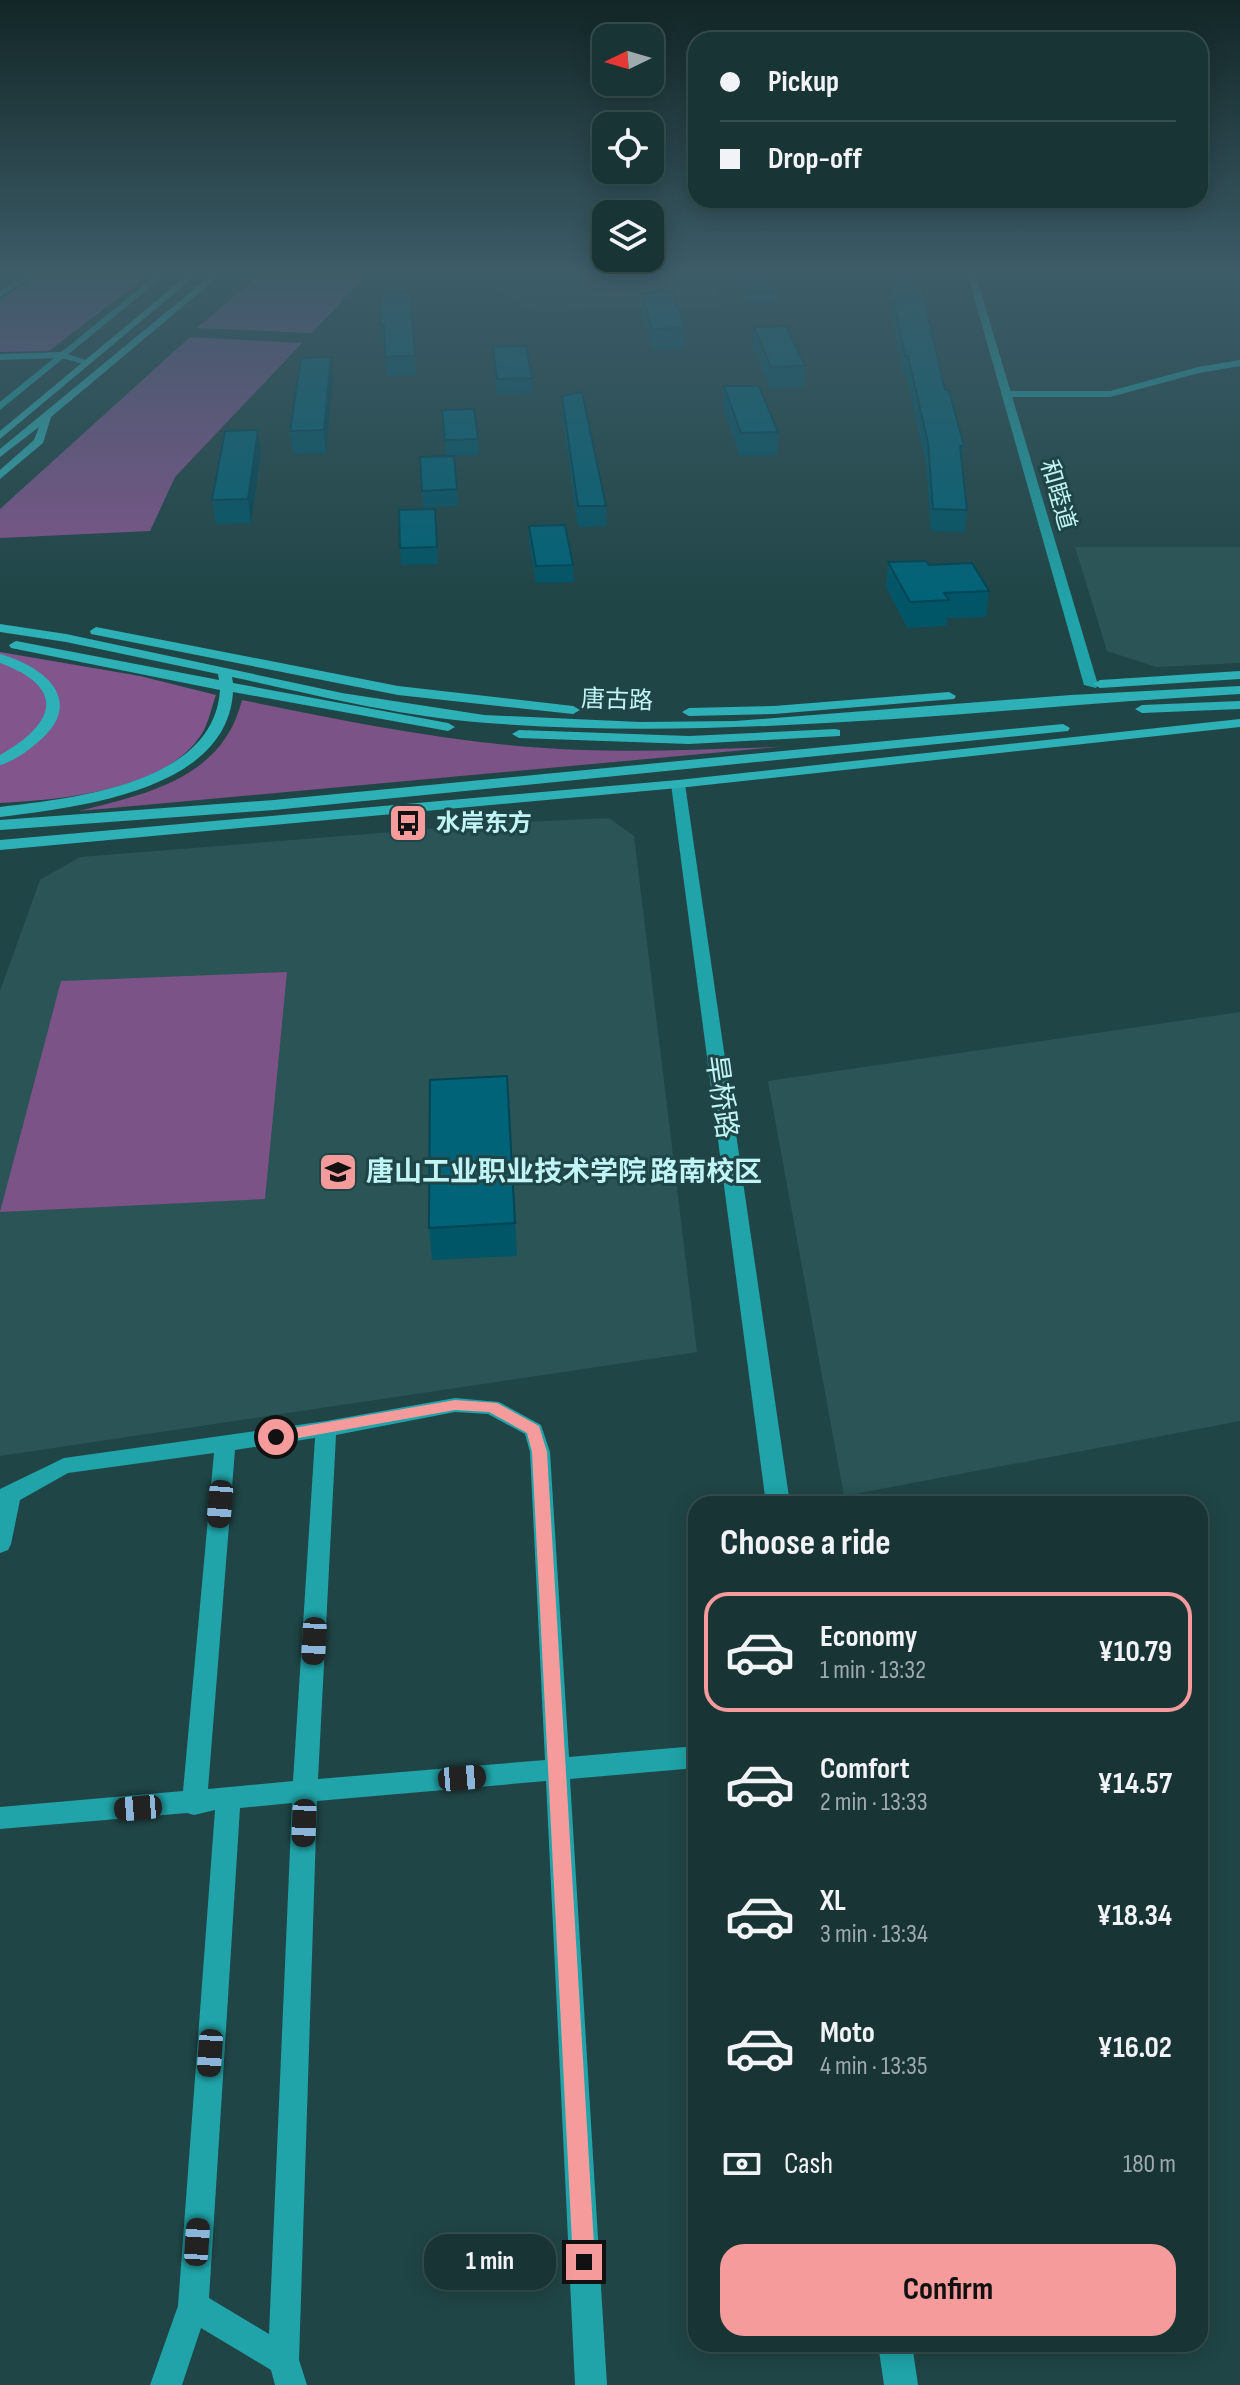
<!DOCTYPE html>
<html lang="en">
<head>
<meta charset="utf-8">
<style>
	body { margin:0; font-family:"Sofia Sans Condensed","Noto Sans SC",sans-serif; background:#213c3c; color:#f1f3f6; height:100vh; display:flex; flex-direction:column; font-size:30px; white-space:nowrap }
	* { box-sizing:border-box; margin:0 }
	p { font-size:26px; color:#9faaac }
	.icon { flex:none; width:44px; height:44px; fill:none; stroke:currentColor; stroke-width:2; stroke-linecap:round; stroke-linejoin:round }
	.map { position:relative; flex:1; overflow:hidden }
	.side { position:absolute; left:688px; top:1496px; width:520px; height:856px; display:flex; flex-direction:column; background:#183434; border-radius:24px; box-shadow:0 4px 20px #0003,0 0 0 2px #364f4f }
	.side>* { flex:none }
	.hud { position:absolute; left:688px; top:32px; width:520px; height:176px; border-radius:24px; box-shadow:0 4px 20px #0003,0 0 0 2px #364f4f; display:grid; align-content:center; height:176px; padding:0 32px; background:#183434 }
	.needle { width:52px; rotate:265deg }
	.fabs { position:absolute; left:592px; top:24px; display:grid; gap:16px }
	.fabs a { display:grid; place-items:center; width:72px; height:72px; border-radius:16px; background:#183434; box-shadow:0 4px 20px #0003,0 0 0 2px #364f4f; font-size:40px }
	.end { position:absolute; width:36px; height:36px; margin:-18px; border:10px solid #f59b9c; background:#111; box-shadow:0 0 0 4px #111 }
	.from { border-radius:50% }
	.bubble { position:absolute; height:56px; border-radius:24px; background:#183434; box-shadow:0 4px 20px #0003,0 0 0 2px #364f4f; font-size:26px; font-weight:700; line-height:56px; text-align:center }
	.car { position:absolute; width:24px; height:48px; margin:-24px -12px; border-radius:10px; box-shadow:0 0 6px 2px #0007; background:linear-gradient(#222 24%,#8ab4d8 0 40%,#222 0 76%,#8ab4d8 0 86%,#222 0) }
	.hud b { display:flex; align-items:center; gap:28px; height:76px; font-size:30px }
	.hud b+b { border-top:2px solid #364f4f }
	.hud i { width:20px; height:20px; background:#f1f3f6 }
	ul { padding:0; list-style:none }
	li { display:flex; align-items:center; gap:24px; height:120px; margin:0 16px 12px; padding:0 16px; border:4px solid transparent; border-radius:24px }
	li div { flex:1 }
	li b { display:block; font-size:30px }
	li em { font-style:normal; font-weight:700 }
	li.selected { border-color:#f59b9c }
	li>.icon { width:72px; height:72px; stroke-width:1.5 }
	h2 { padding:0 32px; font-size:36px; line-height:96px }
	.pay { display:flex; align-items:center; gap:20px; height:88px; padding:0 32px; font-size:30px }
	.pay p { margin-inline-start:auto }
	.cta { display:flex; gap:16px; margin-top:auto; padding:16px 32px }
	.cta a { flex:1; height:92px; border-radius:24px; background:#f59b9c; color:#111; font-size:32px; font-weight:700; line-height:92px; text-align:center }
	.map>svg:first-child { display:block }
	.built { fill:#2a5456 }
	.green { fill:#7c5386 }
	.forest { fill:#82558d }
	.lines { fill:none; stroke-linecap:round; stroke-linejoin:round }
	.service { fill:#20a4a9; fill-rule:evenodd }
	.minor { fill:#20a4a9; fill-rule:evenodd }
	.tertiary { fill:#20a4a9; fill-rule:evenodd }
	.primary { fill:#2eb1b6; fill-rule:evenodd }
	.wall { fill:#005567 }
	.shaded-wall { fill:#004554 }
	.building { fill:#006378; stroke:#004554; stroke-width:2 }
	.route { fill:#f59b9c }
	.labels { text-anchor:middle; dominant-baseline:central; stroke-width:6; stroke-linejoin:round; paint-order:stroke }
	.far-street-label { font-size:24px; fill:#c0f4f6; stroke:#204546 }
	.far-poi-label { font-size:24px; font-weight:bold; fill:#c0f4f6; stroke:#204546; text-anchor:start }
	.street-label { font-size:28px; fill:#c0f4f6; stroke:#204546 }
	.poi-label { font-size:28px; font-weight:bold; fill:#c0f4f6; stroke:#204546; text-anchor:start }
</style>
</head>
<body>
<div class="map">
<svg width="1240" height="2385" viewBox="0 0 1240 2385">
	<rect width="100%" height="100%" fill="#204546"/>
	<g class="built">
		<polygon points="489,272 706,272 723,306 534,312 492,284"/>
		<polygon points="1075,547 1240,547 1240,663 1156,667 1107,651"/>
		<polygon points="609,818 634,836 697,1352 0,1456 0,991 40,880 80,857 505,823"/>
		<polygon points="1240,1012 1240,1421 844,1496 768,1081"/>
	</g>
	<g class="green">
		<path d="M242,700c112,23 225,46 340,50 65,2 131,-1 196,-3l-699,64c68,-17 144,-33 163,-111z"/>
		<polygon points="287,972 265,1199 0,1212 61,981"/>
	</g>
	<g class="forest">
		<polygon points="42,272 152,272 49,351 0,352 0,300"/>
		<polygon points="263,272 369,272 312,333 197,328"/>
		<polygon points="190,337 302,343 175,477 150,531 0,538 0,509"/>
		<path d="M0,652l140,24 76,19c-4,11 -7,25 -12,35 -33,60 -143,70 -204,73z"/>
	</g>
	<g class="lines">
		<g class="service">
			<polygon points="29,272 38,272 0,297 0,291"/>
			<polygon points="61,352 92,362 88,365 61,358 0,360 0,354"/>
			<path d="M455,1398l44,4 42,23 9,27 19,305 127,-11v22l-126,11 37,606h-32l-29,-604 -229,20 -18,559 8,25h-32l-4,-15 -70,-42 -19,57h-32l28,-79 37,-496 -21,5 -7,-2 -187,16v-22l183,-16 31,-338 -146,20 -48,27 -9,44 -3,6 -8,3v-64l64,-31 262,-37zM455,1412l33,2 37,20 5,18 15,308 -227,19 18,-344zM315,1438l-22,343 -85,8 27,-339zM292,1803l-23,531 -60,-36 31,-490z"/>
		</g>
		<g class="minor">
			<polygon points="160,272 169,272 0,410 0,402"/>
			<polygon points="1240,360 1240,366 1199,373 1110,397 1006,397 1001,394 1006,391 1110,391 1198,367"/>
		</g>
		<g class="tertiary">
			<polygon points="967,272 975,272 1098,685 1096,688 1084,685"/>
			<polygon points="678,780 685,784 790,1504 766,1504 671,784"/>
			<polygon points="878,2344 912,2344 918,2385 884,2385"/>
		</g>
		<g class="primary">
			<polygon points="191,272 200,272 0,439 0,431"/>
			<polygon points="215,272 224,272 51,417 43,443 0,479 0,470 34,440 39,427 0,457 0,449"/>
			<path d="M0,624l66,10 276,59 142,22 156,7 95,-1 336,-26 169,-9v8c-251,14 -502,48 -753,29 -86,-6 -172,-28 -255,-46l1,6 215,40 7,4 -7,4 -215,-39c-6,100 -157,115 -233,125v-10c72,-9 214,-22 220,-117l-209,-42 -2,-3 7,-4 203,39 -1,-6 -152,-32 -66,-10z"/>
			<polygon points="96,627 398,686 573,706 580,710 573,714 398,695 91,634 90,631"/>
			<path d="M0,654c46,13 87,48 37,89 -11,9 -23,18 -37,22v-10c55,-31 68,-67 0,-92z"/>
			<polygon points="1240,671 1240,679 1100,688 1093,684 1100,680"/>
			<polygon points="949,692 956,696 954,699 774,714 689,716 682,712 689,708 774,706"/>
			<polygon points="1240,701 1240,709 1142,713 1135,709 1142,705"/>
			<polygon points="1240,719 1240,727 678,788 0,850 0,840 678,780"/>
			<polygon points="1063,724 1070,728 1068,731 274,810 0,830 0,820 274,800"/>
			<polygon points="835,729 840,730 840,736 689,744 519,738 512,734 519,730 689,736"/>
		</g>
	</g>
	<g class="wall">
		<polygon points="734,272 769,272 779,291 778,305 748,305"/>
		<polygon points="888,272 918,272 945,390 964,446 962,463 967,510 965,532 931,531 926,464 906,375 903,375 890,310"/>
		<polygon points="1222,272 1240,272 1240,286"/>
		<polygon points="411,292 416,375 386,376 384,343 381,343 380,324"/>
		<polygon points="642,293 685,328 684,349 652,350 642,313"/>
		<polygon points="754,327 805,366 803,387 770,388 753,347"/>
		<polygon points="493,347 532,378 532,393 497,394"/>
		<polygon points="333,378 326,453 293,454 290,431"/>
		<polygon points="724,386 778,432 777,455 740,456 723,408"/>
		<polygon points="562,396 606,506 606,526 578,527 562,414"/>
		<polygon points="442,410 478,439 479,455 454,456 458,506 423,507 420,457 446,456"/>
		<polygon points="261,453 251,523 216,524 212,500"/>
		<polygon points="435,509 438,564 401,565 400,548"/>
		<polygon points="529,526 573,565 574,582 536,583 529,543"/>
		<polygon points="888,562 929,565 989,591 986,617 947,618 946,626 907,628 886,587"/>
		<polygon points="507,1076 517,1256 432,1260 429,1228"/>
	</g>
	<g class="shaded-wall">
		<polygon points="331,357 333,378 326,453 324,430"/>
		<polygon points="258,430 261,453 251,523 248,499"/>
	</g>
	<g class="building">
		<polygon points="740,272 769,272 779,291 748,292"/>
		<polygon points="891,272 918,272 945,390 949,390 964,446 960,446 967,510 933,509 928,443 908,356 905,356 892,292"/>
		<polygon points="381,292 411,292 415,356 385,357 384,324 380,324"/>
		<polygon points="673,292 685,328 652,329 642,293"/>
		<polygon points="786,326 805,366 771,367 754,327"/>
		<polygon points="526,346 532,378 497,379 493,347"/>
		<polygon points="331,357 324,430 290,431 301,358"/>
		<polygon points="724,386 759,386 778,432 741,433"/>
		<polygon points="582,392 606,506 578,506 562,396"/>
		<polygon points="474,409 478,439 445,440 442,410"/>
		<polygon points="258,430 248,499 212,500 225,431"/>
		<polygon points="454,456 457,489 422,491 420,457"/>
		<polygon points="435,509 437,547 400,548 399,510"/>
		<polygon points="565,525 573,565 536,566 529,526"/>
		<polygon points="926,561 929,565 972,563 989,591 944,593 949,600 910,602 888,562"/>
		<polygon points="507,1076 515,1223 429,1228 430,1080"/>
	</g>
	<linearGradient id="sky" x2="0" y2="1"><stop stop-color="#122626"/><stop offset="0.45" stop-color="#3c5c68"/><stop offset="1" stop-color="#3c5c68" stop-opacity="0"/></linearGradient>
	<rect width="1240" height="606" fill="url(#sky)"/>
	<polygon class="route" points="455,1400 497,1403 539,1426 547,1452 595,2262 592,2269 584,2273 576,2269 573,2262 532,1452 527,1433 489,1412 455,1410 276,1442 268,1437 276,1431"/>
	<defs>
		<g id="bus-square" transform="scale(2)"><rect x="-9" y="-9" width="18" height="18" rx="4" fill="#f59b9c" stroke="#204546"/><path d="M-5-6H5V4H4V6H2V4H-2V6H-4V4H-5ZM-3.5-4V0h7V-4ZM-3.5 1.2v1.5H-2V1.2ZM2 1.2v1.5H3.5V1.2Z" fill="#111"/></g>
		<g id="university-square" transform="scale(2)"><rect x="-9" y="-9" width="18" height="18" rx="4" fill="#f59b9c" stroke="#204546"/><path d="M0-5L7-2L0 1L-7-2ZM-4 1L0 2.5L4 1V4Q0 6-4 4Z" fill="#111"/></g>
	</defs>
	<g fill-rule="evenodd">
		<use href="#bus-square" x="408" y="823"/>
		<use href="#university-square" x="338" y="1172"/>
	</g>
	<g class="labels">
		<g class="far-street-label">
			<text transform="translate(1058 495) rotate(74)">和睦道</text>
			<text transform="translate(617 700) rotate(2)">唐古路</text>
		</g>
		<g class="far-poi-label">
			<text x="436" y="823">水岸东方</text>
		</g>
		<g class="street-label">
			<text transform="translate(721 1097) rotate(82)">旱桥路</text>
		</g>
		<g class="poi-label">
			<text x="366" y="1172">唐山工业职业技术学院 路南校区</text>
		</g>
	</g>
</svg>
<div class="fabs">
<a><svg class="needle" viewBox="-14 -14 28 28"><path d="M0-13l5 13h-10z" fill="#e53935"/><path d="M0 13l5-13h-10z" fill="#9faaac"/></svg></a>
<a><svg class="icon" aria-label="locate" viewBox="0 0 24 24"><circle cx="12" cy="12" r="6"/><path d="M12 2v4M12 18v4M2 12h4M18 12h4"/></svg></a>
<a><svg class="icon" aria-label="layers" viewBox="0 0 24 24"><path d="M12 4l9 5-9 5-9-5zM3 14l9 5 9-5"/></svg></a>
</div>
<i class="end from" style="left:276px;top:1437px"></i>
<i class="end" style="left:584px;top:2262px"></i>
<div class="bubble" style="left:424px;top:2234px;width:132px">1 min</div>
<i class="car" style="left:220px;top:1504px;rotate:185deg"></i>
<i class="car" style="left:314px;top:1641px;rotate:183deg"></i>
<i class="car" style="left:462px;top:1778px;rotate:85deg"></i>
<i class="car" style="left:138px;top:1808px;rotate:265deg"></i>
<i class="car" style="left:304px;top:1823px;rotate:182deg"></i>
<i class="car" style="left:210px;top:2053px;rotate:184deg"></i>
<i class="car" style="left:197px;top:2242px;rotate:4deg"></i>
<div class="hud">
<b><i class="from"></i>Pickup</b>
<b><i></i>Drop-off</b>
</div>
<section class="side">
<h2>Choose a ride</h2>
<ul>
<li class="selected"><svg class="icon" aria-label="car" viewBox="0 0 24 24"><path d="M5 17H2v-5l4-1 3-4h7l3 4 3 1v5h-3M9 17h6M6 11h13"/><circle cx="7" cy="17" r="2"/><circle cx="17" cy="17" r="2"/></svg><div><b>Economy</b><p>1 min · 13:32</p></div><em>¥10.79</em></li>
<li><svg class="icon" aria-label="car" viewBox="0 0 24 24"><path d="M5 17H2v-5l4-1 3-4h7l3 4 3 1v5h-3M9 17h6M6 11h13"/><circle cx="7" cy="17" r="2"/><circle cx="17" cy="17" r="2"/></svg><div><b>Comfort</b><p>2 min · 13:33</p></div><em>¥14.57</em></li>
<li><svg class="icon" aria-label="car" viewBox="0 0 24 24"><path d="M5 17H2v-5l4-1 3-4h7l3 4 3 1v5h-3M9 17h6M6 11h13"/><circle cx="7" cy="17" r="2"/><circle cx="17" cy="17" r="2"/></svg><div><b>XL</b><p>3 min · 13:34</p></div><em>¥18.34</em></li>
<li><svg class="icon" aria-label="car" viewBox="0 0 24 24"><path d="M5 17H2v-5l4-1 3-4h7l3 4 3 1v5h-3M9 17h6M6 11h13"/><circle cx="7" cy="17" r="2"/><circle cx="17" cy="17" r="2"/></svg><div><b>Moto</b><p>4 min · 13:35</p></div><em>¥16.02</em></li>
</ul>
<div class="pay"><svg class="icon" aria-label="cash" viewBox="0 0 24 24"><path d="M3 7h18v10H3z"/><circle cx="12" cy="12" r="2"/></svg>Cash<p>180 m</p></div>
<div class="cta"><a>Confirm</a></div>
</section>
</div>
</body>
</html>
